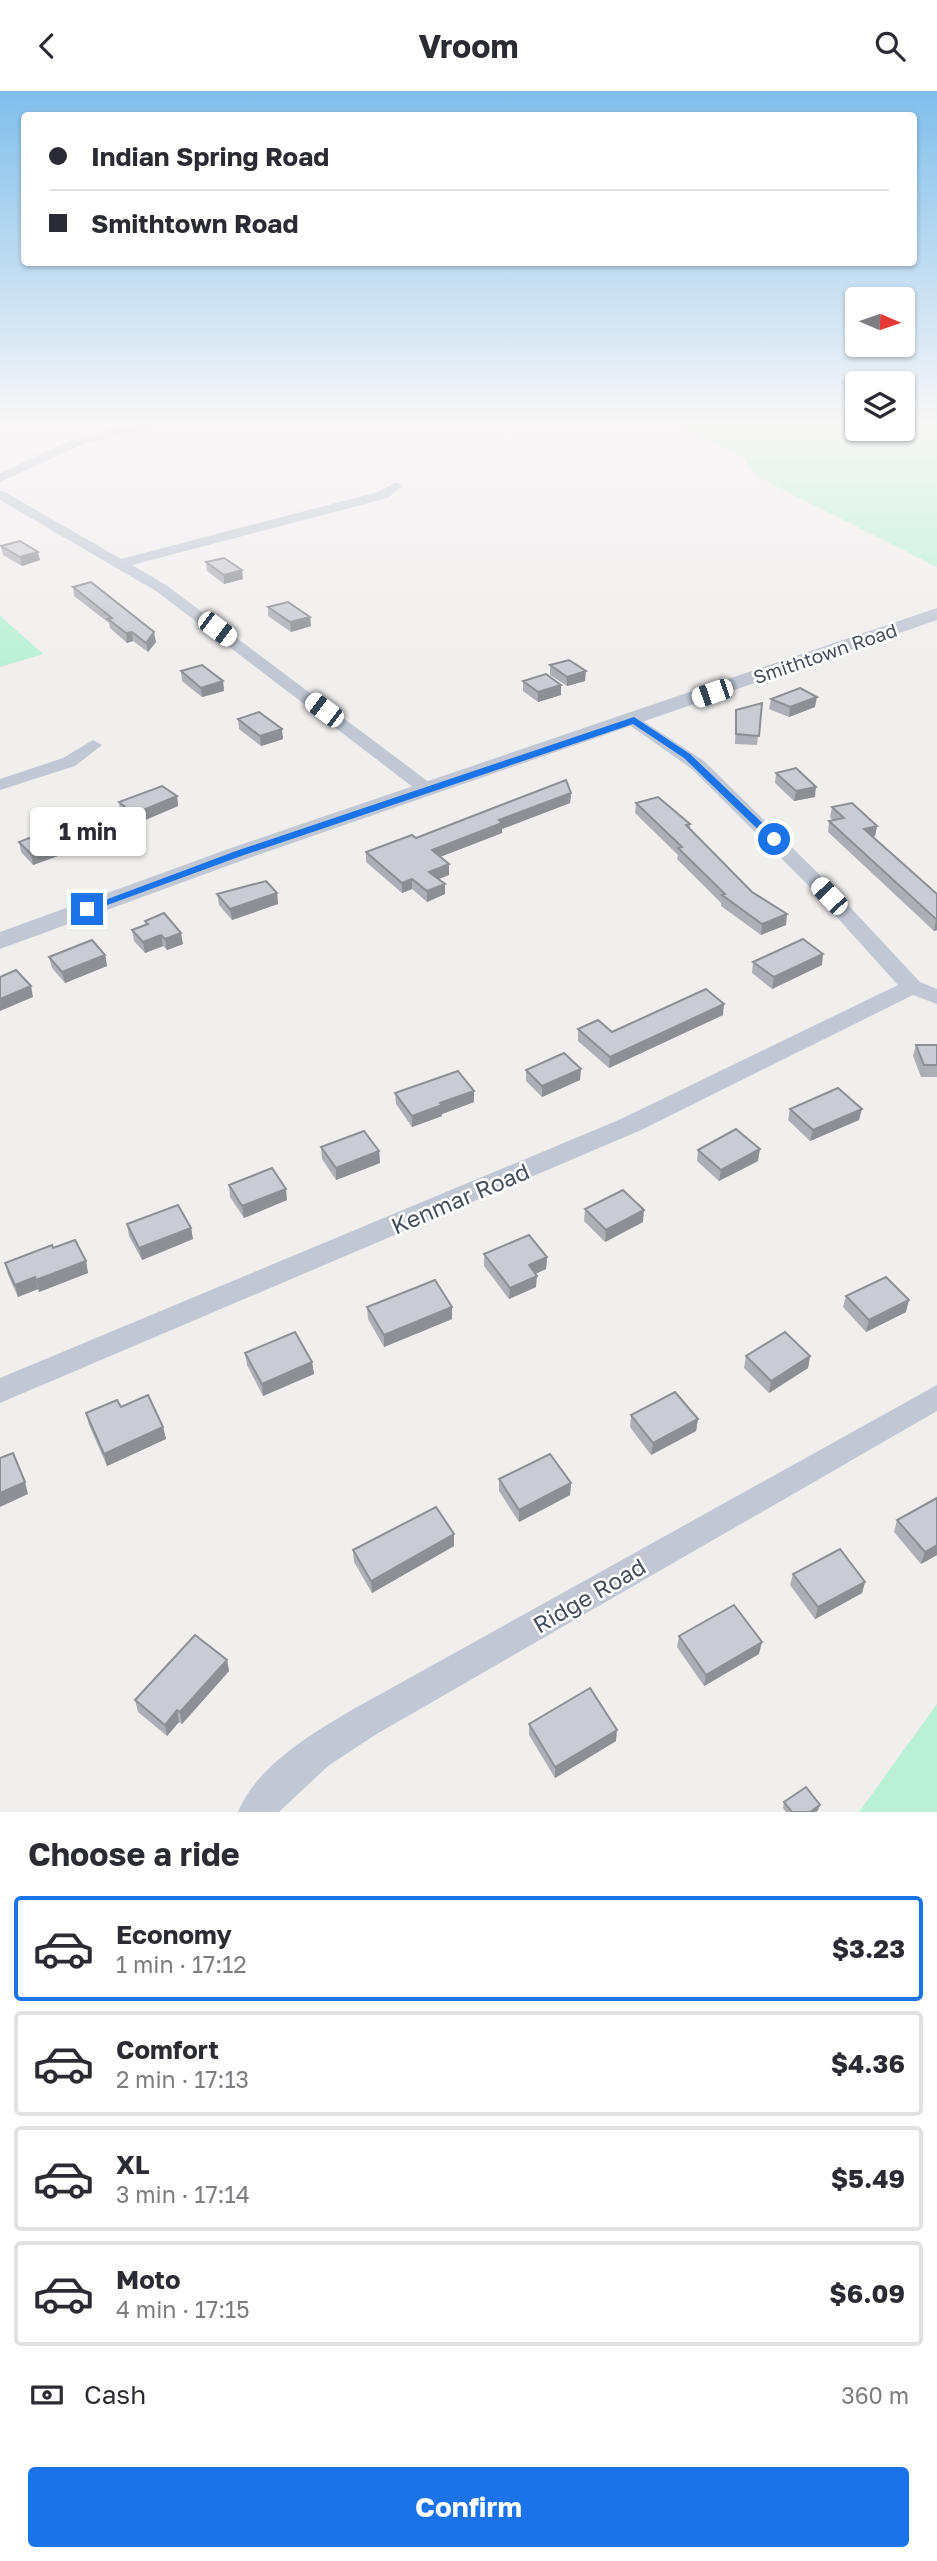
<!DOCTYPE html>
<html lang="en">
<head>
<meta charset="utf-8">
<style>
	body { margin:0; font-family:"Golos Text",sans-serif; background:#f7f7f7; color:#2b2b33; height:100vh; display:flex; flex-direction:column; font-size:26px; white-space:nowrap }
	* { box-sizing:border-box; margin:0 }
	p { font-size:23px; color:#7c7c81 }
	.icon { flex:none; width:38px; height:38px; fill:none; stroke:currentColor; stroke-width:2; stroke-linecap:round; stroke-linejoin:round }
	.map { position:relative; height:1721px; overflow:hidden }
	.side { display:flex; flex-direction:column; background:#fff; flex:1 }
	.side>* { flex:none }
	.guide { position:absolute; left:21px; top:21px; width:896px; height:154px; border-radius:7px; box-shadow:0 2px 5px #0004; display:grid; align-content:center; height:154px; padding:0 28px; background:#fff }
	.needle { width:46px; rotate:92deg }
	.tools { position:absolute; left:845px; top:196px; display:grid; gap:14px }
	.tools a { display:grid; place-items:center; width:70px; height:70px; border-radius:7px; background:#fff; box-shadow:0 2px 5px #0004; font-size:35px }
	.end { position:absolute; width:32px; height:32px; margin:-16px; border:9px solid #1a73e8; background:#fff; box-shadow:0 0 0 4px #fff }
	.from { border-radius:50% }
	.bubble { position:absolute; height:49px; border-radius:7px; background:#fff; box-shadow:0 2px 5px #0004; font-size:23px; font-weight:700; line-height:49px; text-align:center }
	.car { position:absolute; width:21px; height:42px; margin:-21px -10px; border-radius:9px; box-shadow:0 0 5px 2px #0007; background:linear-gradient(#fff 24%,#345 0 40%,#fff 0 76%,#345 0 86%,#fff 0) }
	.guide b { display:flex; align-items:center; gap:24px; height:66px; font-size:26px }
	.guide b+b { border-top:2px solid #e1e1e2 }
	.guide i { width:18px; height:18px; background:#2b2b33 }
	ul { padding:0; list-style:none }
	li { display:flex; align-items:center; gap:21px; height:105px; margin:0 14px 10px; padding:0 14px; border:4px solid #e1e1e2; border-radius:7px }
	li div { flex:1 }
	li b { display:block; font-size:26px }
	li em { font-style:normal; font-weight:700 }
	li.active { border-color:#1a73e8 }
	li>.icon { width:63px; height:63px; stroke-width:1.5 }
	h2 { padding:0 28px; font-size:32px; line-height:84px }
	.pay { display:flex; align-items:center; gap:18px; height:77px; padding:0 28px; font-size:26px }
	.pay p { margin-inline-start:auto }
	.action { display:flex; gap:14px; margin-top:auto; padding:14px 28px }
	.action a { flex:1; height:80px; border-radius:7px; background:#1a73e8; color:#fff; font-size:28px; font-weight:700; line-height:80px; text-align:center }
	header { display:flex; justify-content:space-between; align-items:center; height:91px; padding:0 28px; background:#fff; font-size:32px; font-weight:700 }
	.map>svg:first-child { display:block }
	.green { fill:#baf1d6 }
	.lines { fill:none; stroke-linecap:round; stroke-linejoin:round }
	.minor { fill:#c1c8d4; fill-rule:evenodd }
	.tertiary { fill:#c1c8d4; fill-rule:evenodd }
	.wall { fill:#aeafb6 }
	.shaded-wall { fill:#8d8f94 }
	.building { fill:#caccd4; stroke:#8d8f94; stroke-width:2 }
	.route { fill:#1a73e8 }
	.labels { text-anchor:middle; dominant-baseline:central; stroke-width:5; stroke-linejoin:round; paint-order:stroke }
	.street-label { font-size:19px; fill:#454f5c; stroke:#fff }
	.near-street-label { font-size:23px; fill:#454f5c; stroke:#fff }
</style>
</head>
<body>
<header><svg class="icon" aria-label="back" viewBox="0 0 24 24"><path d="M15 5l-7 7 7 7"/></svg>Vroom<svg class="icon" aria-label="search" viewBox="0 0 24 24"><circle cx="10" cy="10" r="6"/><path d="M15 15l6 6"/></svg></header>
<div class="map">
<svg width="937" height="1721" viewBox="0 0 937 1721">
	<rect width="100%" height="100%" fill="#f1eeee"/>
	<g class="green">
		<polygon points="667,330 857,330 858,338 903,338 903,330 937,330 937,476 760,387 740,364"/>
		<polygon points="0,525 43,563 0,576"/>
		<polygon points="937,1613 937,1721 859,1721"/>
	</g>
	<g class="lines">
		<g class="minor">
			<polygon points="151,330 173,330 81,354 0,391 0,382 73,348"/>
			<polygon points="396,391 402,395 388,407 132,474 166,494 434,695 437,699 428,704 422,703 156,500 0,409 0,400 5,401 121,468 378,401"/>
			<polygon points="634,624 704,670 820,784 920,891 937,898 937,913 913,904 639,1040 0,1312 0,1287 621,1028 898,894 806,792 692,678 628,633 626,629"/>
			<polygon points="93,649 102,654 75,675 0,699 0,688 63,667"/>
			<path d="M937,1294v26l-562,324 -47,31 -49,46h-41c19,-46 72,-77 112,-101z"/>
		</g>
		<polygon class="tertiary" points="937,517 937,529 249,767 0,858 0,841 231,757"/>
	</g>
	<g class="wall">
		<polygon points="1,455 40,469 22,475 3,464"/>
		<polygon points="206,471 243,488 224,493 207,480"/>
		<polygon points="73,496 156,551 148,561 133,550 127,552 110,537 109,532 74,505"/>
		<polygon points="268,516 310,526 311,535 291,541 268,525"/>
		<polygon points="550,574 585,590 567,595 550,584"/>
		<polygon points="181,580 223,590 224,600 202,606 182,590"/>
		<polygon points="523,590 561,594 561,604 538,611 523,600"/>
		<polygon points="771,608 815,616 789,626 769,618"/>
		<polygon points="762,612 757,654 735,653 736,619"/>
		<polygon points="238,628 283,648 261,655 239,638"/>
		<polygon points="776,682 815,706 794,710 775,692"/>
		<polygon points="571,702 570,712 502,738 502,742 440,766 449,773 449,784 438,788 445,793 445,803 427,811 412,798 402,802 366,771 366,761"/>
		<polygon points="177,705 178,715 136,733 120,722 119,711"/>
		<polygon points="636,712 690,733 690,738 786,834 761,844 721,815 721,812 677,768 678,764 635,722"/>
		<polygon points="832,716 877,735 875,745 872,746 937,804 937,839 934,840 828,741 829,730 833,730 830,726"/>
		<polygon points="19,751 77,758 33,774 21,761"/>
		<polygon points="277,802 278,813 232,829 219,814 217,803"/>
		<polygon points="145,830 183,853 167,859 163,855 145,862 134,850 132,839 146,834"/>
		<polygon points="105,864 107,875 65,892 52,877 49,866"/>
		<polygon points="753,871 822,874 772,898 752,882"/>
		<polygon points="723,924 609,977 578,950 578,938 612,941"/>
		<polygon points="916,954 937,954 937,986 921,986 913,965"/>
		<polygon points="526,979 580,989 542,1006 526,990"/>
		<polygon points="395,1002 474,1011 442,1023 442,1025 412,1036 396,1013"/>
		<polygon points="790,1018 859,1029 810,1050 788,1029"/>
		<polygon points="321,1056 379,1060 380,1072 336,1089 322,1068"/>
		<polygon points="698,1059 758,1070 719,1090 697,1070"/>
		<polygon points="229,1094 287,1109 244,1127 230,1106"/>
		<polygon points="585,1118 643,1131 605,1151 584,1130"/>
		<polygon points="127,1133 191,1137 193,1148 142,1169 129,1145"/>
		<polygon points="53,1157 86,1170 88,1182 39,1201 38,1198 18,1206 8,1184 5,1172"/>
		<polygon points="484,1163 547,1166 546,1178 535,1183 536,1196 509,1208 484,1175"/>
		<polygon points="846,1205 906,1221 866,1241 843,1216"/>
		<polygon points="367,1216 452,1216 452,1228 384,1256 368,1228"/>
		<polygon points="245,1262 312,1271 314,1283 263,1305 247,1274"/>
		<polygon points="746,1265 810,1265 808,1277 769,1302 744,1277"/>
		<polygon points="121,1316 163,1336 166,1348 107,1375 89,1334 86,1322"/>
		<polygon points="631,1324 698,1328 696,1340 651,1364 630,1336"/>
		<polygon points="499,1388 571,1392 570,1404 519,1431 499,1400"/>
		<polygon points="937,1407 937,1464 921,1473 894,1441 897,1429"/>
		<polygon points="454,1443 454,1455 372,1502 354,1471 353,1459"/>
		<polygon points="793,1483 865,1491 862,1502 815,1528 790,1494"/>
		<polygon points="679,1545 759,1563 704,1595 677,1556"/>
		<polygon points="227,1569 229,1580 182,1633 179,1631 167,1645 138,1621 135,1609"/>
		<polygon points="529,1633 616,1650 555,1687 529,1644"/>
		<polygon points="784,1711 818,1719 816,1721 786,1721 783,1717"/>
	</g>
	<g class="shaded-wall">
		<polygon points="38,461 40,469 22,475 20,466"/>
		<polygon points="242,479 243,488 224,493 224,484"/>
		<polygon points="310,526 311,535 291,541 290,531"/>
		<polygon points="132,541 133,550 127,552 126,542"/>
		<polygon points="154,541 156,551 148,561 146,552"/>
		<polygon points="586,580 585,590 567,595 567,586"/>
		<polygon points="223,590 224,600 202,606 201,597"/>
		<polygon points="561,594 561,604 538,611 538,601"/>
		<polygon points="817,606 815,616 789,626 790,616"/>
		<polygon points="282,638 283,648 261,655 260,645"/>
		<polygon points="816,696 815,706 794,710 796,700"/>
		<polygon points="571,702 570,712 502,738 502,742 432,769 432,759 499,729"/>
		<polygon points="177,705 178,715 136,733 134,723"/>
		<polygon points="877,735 875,745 862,749 864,738"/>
		<polygon points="75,747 77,758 33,774 31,763"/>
		<polygon points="449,773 449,784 429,792 429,781"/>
		<polygon points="412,788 412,798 402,802 402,792"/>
		<polygon points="445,793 445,803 427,811 427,800"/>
		<polygon points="277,802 278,813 232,829 230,818"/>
		<polygon points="787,823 786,834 761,844 762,833"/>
		<polygon points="936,829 937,829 937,839 934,840"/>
		<polygon points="181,842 183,853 167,859 165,848"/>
		<polygon points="161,844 163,855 145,862 143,851"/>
		<polygon points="823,863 822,874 772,898 774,886"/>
		<polygon points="105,864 107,875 65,892 62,881"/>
		<polygon points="31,895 33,906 0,920 0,908"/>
		<polygon points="724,913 723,924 609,977 610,966"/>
		<polygon points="581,978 580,989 542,1006 542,995"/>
		<polygon points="474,1000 474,1011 442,1023 442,1025 412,1036 412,1025 440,1012"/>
		<polygon points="862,1018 859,1029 810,1050 813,1039"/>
		<polygon points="760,1058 758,1070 719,1090 721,1079"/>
		<polygon points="379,1060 380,1072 336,1089 336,1077"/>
		<polygon points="286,1098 287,1109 244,1127 242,1115"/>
		<polygon points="644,1119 643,1131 605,1151 606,1139"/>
		<polygon points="191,1137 193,1148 142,1169 139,1157"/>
		<polygon points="547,1166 546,1178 528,1186 529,1174"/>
		<polygon points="86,1170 88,1182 39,1201 36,1189"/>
		<polygon points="537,1185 536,1196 509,1208 510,1197"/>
		<polygon points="35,1186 38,1198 18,1206 15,1194"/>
		<polygon points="909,1209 906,1221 866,1241 869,1229"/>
		<polygon points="452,1216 452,1228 384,1256 384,1244"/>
		<polygon points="810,1265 808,1277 769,1302 771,1290"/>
		<polygon points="312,1271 314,1283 263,1305 262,1293"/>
		<polygon points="698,1328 696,1340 651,1364 653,1352"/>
		<polygon points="163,1336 166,1348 107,1375 104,1363"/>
		<polygon points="25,1391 28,1403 0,1416 0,1402"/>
		<polygon points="571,1392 570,1404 519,1431 519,1419"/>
		<polygon points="454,1443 454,1455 372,1502 371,1490"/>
		<polygon points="937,1454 937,1464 921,1473 925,1461"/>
		<polygon points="865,1491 862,1502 815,1528 818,1516"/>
		<polygon points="762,1551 759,1563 704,1595 706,1584"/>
		<polygon points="227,1569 229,1580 182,1633 180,1621"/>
		<polygon points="177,1619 179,1631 167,1645 165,1634"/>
		<polygon points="617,1639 616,1650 555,1687 555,1676"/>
		<polygon points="820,1714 818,1719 816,1721 810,1721"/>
	</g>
	<g class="building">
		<polygon points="20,450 38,461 20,466 1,455"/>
		<polygon points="224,467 242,479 224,484 206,471"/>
		<polygon points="91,491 154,541 146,552 132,541 126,542 108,528 112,527 73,496"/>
		<polygon points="288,511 310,526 290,531 268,516"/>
		<polygon points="569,569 586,580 567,586 550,574"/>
		<polygon points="202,574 223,590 201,597 181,580"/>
		<polygon points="546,583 561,594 538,601 523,590"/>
		<polygon points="800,597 817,606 790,616 771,608"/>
		<polygon points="762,612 759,645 736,643 736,619"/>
		<polygon points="259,621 282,638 260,645 238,628"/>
		<polygon points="796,677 816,696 796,700 776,682"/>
		<polygon points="566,689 571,702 499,729 502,732 432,759 449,773 429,781 445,793 427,800 412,788 402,792 366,761 412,744 416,747"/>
		<polygon points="162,695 177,705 134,723 119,711"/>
		<polygon points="658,706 690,733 686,734 752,801 787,823 762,833 722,804 725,803 678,757 682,756 636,712"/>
		<polygon points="852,712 877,735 864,738 937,803 937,829 829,730 844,727 832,716"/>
		<polygon points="62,734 75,747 31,763 19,751"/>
		<polygon points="266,790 277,802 230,818 217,803"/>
		<polygon points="164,822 181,842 165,848 161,844 143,851 132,839 148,833 145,830"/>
		<polygon points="803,848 823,863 774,886 753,871"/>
		<polygon points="92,849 105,864 62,881 49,866"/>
		<polygon points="16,879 31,895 0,908 0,886"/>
		<polygon points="706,898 724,913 610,966 578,938 598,929 612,941"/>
		<polygon points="916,954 937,954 937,974 924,974"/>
		<polygon points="564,962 581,978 542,995 526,979"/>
		<polygon points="458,980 474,1000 440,1012 442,1014 412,1025 395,1002"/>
		<polygon points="838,997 862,1018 813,1039 790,1018"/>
		<polygon points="736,1038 760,1058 721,1079 698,1059"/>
		<polygon points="364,1040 379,1060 336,1077 321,1056"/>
		<polygon points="272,1077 286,1098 242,1115 229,1094"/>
		<polygon points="623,1099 644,1119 606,1139 585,1118"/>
		<polygon points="178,1114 191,1137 139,1157 127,1133"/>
		<polygon points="529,1144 547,1166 529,1174 537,1185 510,1197 484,1163"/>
		<polygon points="75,1149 86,1170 36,1189 35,1186 15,1194 5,1172 52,1154 53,1157"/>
		<polygon points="886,1186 909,1209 869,1229 846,1205"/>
		<polygon points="435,1189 452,1216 384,1244 367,1216"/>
		<polygon points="295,1241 312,1271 262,1293 245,1262"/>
		<polygon points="785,1241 810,1265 771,1290 746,1265"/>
		<polygon points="675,1301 698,1328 653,1352 631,1324"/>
		<polygon points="148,1304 163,1336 104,1363 86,1322 117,1309 121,1316"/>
		<polygon points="13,1362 25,1391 0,1402 0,1367"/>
		<polygon points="550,1363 571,1392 519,1419 499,1388"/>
		<polygon points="937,1407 937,1454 925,1461 897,1429"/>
		<polygon points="436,1416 454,1443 371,1490 353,1459"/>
		<polygon points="840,1458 865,1491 818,1516 793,1483"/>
		<polygon points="734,1514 762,1551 706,1584 679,1545"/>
		<polygon points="195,1544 227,1569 180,1621 177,1619 165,1634 135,1609"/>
		<polygon points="590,1597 617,1639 555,1676 529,1633"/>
		<polygon points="806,1696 820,1714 810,1721 792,1721 784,1711"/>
	</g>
	<linearGradient id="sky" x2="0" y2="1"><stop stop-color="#80beeb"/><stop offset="0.58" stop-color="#f9f7f7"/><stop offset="1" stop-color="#f9f7f7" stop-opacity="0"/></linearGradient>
	<rect width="937" height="571" fill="url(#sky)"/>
	<polygon class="route" points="634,626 690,663 777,746 777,750 770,750 684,667 633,633 244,764 91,820 81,818 236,760"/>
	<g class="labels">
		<g class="street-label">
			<text transform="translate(825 562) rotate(-19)">Smithtown Road</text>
		</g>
		<g class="near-street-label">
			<text transform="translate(460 1107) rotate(-23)">Kenmar Road</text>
			<text transform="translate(589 1504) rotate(-30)">Ridge Road</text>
		</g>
	</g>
</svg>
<div class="tools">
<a><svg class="needle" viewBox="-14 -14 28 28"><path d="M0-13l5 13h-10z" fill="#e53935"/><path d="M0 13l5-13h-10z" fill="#7c7c81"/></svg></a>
<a><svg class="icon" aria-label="layers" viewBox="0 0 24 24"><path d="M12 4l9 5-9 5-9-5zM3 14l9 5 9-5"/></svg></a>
</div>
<i class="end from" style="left:774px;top:748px"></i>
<i class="end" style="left:87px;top:818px"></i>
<div class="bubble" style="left:30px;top:716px;width:116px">1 min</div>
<i class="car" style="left:217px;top:538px;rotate:127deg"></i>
<i class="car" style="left:712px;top:602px;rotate:251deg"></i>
<i class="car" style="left:324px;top:619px;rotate:307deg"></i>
<i class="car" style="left:829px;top:805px;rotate:317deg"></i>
<div class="guide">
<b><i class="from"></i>Indian Spring Road</b>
<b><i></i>Smithtown Road</b>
</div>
</div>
<section class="side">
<h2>Choose a ride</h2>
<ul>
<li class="active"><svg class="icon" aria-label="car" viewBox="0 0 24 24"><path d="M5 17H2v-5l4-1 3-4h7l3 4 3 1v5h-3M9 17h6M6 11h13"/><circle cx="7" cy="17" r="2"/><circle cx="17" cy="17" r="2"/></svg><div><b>Economy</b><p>1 min · 17:12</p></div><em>$3.23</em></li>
<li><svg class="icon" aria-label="car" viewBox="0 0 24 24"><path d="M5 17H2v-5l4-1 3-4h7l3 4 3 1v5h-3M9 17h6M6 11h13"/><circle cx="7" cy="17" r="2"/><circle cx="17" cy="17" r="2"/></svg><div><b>Comfort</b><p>2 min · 17:13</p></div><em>$4.36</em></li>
<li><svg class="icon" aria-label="car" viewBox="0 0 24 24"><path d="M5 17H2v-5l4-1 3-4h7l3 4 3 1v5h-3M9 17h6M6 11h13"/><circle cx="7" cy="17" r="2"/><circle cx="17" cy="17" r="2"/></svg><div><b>XL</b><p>3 min · 17:14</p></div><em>$5.49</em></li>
<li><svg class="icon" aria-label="car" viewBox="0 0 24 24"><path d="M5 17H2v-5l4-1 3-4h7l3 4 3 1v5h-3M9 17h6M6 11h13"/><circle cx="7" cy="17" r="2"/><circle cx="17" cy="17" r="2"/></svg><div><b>Moto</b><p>4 min · 17:15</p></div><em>$6.09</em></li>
</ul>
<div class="pay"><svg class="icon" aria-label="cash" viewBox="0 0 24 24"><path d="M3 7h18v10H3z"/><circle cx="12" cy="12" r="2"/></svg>Cash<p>360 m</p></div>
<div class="action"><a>Confirm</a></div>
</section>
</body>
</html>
